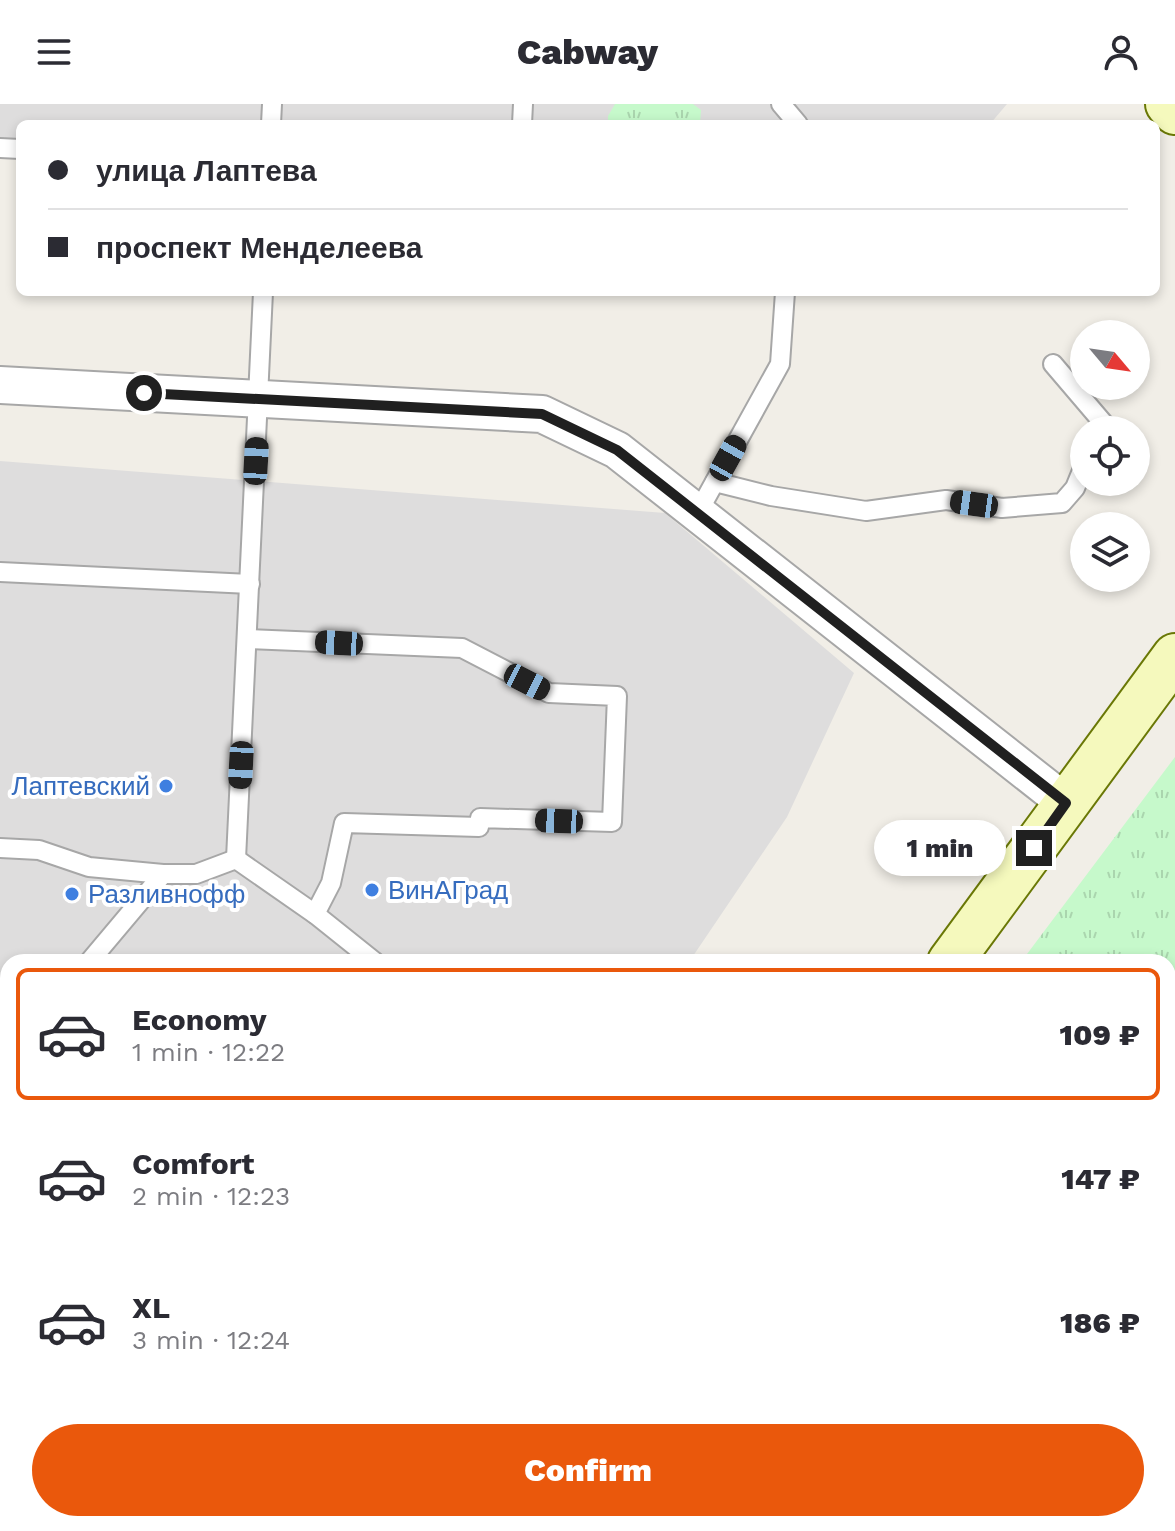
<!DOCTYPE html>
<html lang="en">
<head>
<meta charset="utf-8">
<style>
	body { margin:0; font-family:"Work Sans",sans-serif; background:#f7f7f7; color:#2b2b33; height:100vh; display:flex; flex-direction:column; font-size:30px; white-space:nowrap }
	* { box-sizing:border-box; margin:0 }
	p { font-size:26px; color:#7c7c81 }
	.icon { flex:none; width:44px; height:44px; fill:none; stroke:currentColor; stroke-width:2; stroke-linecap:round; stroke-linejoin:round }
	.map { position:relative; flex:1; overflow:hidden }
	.drawer { position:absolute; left:0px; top:850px; width:1176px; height:578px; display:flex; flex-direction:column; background:#fff; border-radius:24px 24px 0 0; box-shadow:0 4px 12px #0003 }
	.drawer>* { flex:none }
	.guide { position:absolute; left:16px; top:16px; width:1144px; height:176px; border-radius:12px; box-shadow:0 4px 12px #0003; display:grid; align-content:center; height:176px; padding:0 32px; background:#fff }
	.needle { width:52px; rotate:119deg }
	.controls { position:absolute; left:1070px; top:216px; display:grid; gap:16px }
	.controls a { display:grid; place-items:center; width:80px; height:80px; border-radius:50%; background:#fff; box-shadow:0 4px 12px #0003; font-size:40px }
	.end { position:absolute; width:36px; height:36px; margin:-18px; border:10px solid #202020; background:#fff; box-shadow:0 0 0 4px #fff }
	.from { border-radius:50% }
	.bubble { position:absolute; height:56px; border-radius:28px; background:#fff; box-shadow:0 4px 12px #0003; font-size:26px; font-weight:800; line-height:56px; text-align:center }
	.car { position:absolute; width:24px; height:48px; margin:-24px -12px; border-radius:10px; box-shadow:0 0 6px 2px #0007; background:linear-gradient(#222 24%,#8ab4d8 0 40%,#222 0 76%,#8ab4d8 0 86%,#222 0) }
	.guide b { display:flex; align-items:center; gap:28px; height:76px; font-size:30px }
	.guide b+b { border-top:2px solid #e1e1e2 }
	.guide i { width:20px; height:20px; background:#2b2b33 }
	ul { padding:14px 0 0; list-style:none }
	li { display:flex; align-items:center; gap:24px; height:132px; margin:0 16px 12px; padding:0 16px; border:4px solid transparent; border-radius:12px }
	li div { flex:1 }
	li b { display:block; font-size:30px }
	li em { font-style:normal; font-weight:800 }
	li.on { border-color:#ea580c }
	li>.icon { width:72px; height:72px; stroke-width:1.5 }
	.action { display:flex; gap:16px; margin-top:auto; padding:16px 32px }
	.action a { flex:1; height:92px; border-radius:48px; background:#ea580c; color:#fff; font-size:32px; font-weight:800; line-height:92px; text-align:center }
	header { display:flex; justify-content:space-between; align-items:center; height:104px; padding:0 32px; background:#fff; font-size:36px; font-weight:800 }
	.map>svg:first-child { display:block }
	.residential { fill:#dedddd }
	.grass { fill:url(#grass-dots) }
	.forest { fill:url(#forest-firs) }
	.park { fill:url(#park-tufts) }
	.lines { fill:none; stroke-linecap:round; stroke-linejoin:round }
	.lane-casing { stroke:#a7a7a7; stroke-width:22 }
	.street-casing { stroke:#a7a7a7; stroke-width:40 }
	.secondary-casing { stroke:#6a7806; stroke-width:48 }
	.lane { stroke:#fff; stroke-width:18 }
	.street { stroke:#fff; stroke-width:36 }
	.secondary { stroke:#f5f9bd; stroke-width:44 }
	.route { stroke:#202020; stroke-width:10 }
	.shop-dot { fill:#3f7fe0; stroke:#fff; stroke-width:3 }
	.labels { text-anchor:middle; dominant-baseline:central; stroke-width:8; stroke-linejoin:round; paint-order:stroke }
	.shop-label { font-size:26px; fill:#366cbe; stroke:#fff; text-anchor:start }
</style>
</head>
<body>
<header><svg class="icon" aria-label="menu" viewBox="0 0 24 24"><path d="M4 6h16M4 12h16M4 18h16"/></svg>Cabway<svg class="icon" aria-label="person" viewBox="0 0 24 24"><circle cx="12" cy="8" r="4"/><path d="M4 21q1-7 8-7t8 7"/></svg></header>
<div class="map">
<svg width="1175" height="1427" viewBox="0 0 1175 1427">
	<defs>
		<pattern id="grass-dots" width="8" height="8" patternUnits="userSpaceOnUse" patternTransform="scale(2)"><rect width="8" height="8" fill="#caeaae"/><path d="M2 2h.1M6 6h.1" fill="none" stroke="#adc895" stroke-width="1.8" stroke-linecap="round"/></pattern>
		<pattern id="forest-firs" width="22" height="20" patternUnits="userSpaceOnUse" patternTransform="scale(2)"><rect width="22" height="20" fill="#aacf9c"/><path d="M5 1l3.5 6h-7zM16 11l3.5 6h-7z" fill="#92b186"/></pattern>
		<pattern id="park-tufts" width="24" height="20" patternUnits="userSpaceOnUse" patternTransform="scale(2)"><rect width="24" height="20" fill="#c6f9cb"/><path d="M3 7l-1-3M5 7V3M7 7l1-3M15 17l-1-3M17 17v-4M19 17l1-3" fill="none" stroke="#aad5ae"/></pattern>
	</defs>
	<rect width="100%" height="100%" fill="#f1eee7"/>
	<g class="residential">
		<polygon points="0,0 1007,0 990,20 20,20 20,41 0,42"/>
		<polygon points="0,357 665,409 854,569 787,713 689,858 8,858 8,1420 310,1420 305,1427 0,1427"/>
		<polygon points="1175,1195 1175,1427 810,1427 816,1420 1168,1420 1168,1197"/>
	</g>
	<g class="grass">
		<polygon points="1175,1305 1175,1427 1084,1427 1082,1420 1168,1420 1168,1307"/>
		<polygon points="607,1420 724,1420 719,1427 612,1427"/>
	</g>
	<polygon class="forest" points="381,1420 472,1420 467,1427 376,1427"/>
	<g class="park">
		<polygon points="615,0 693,0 701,6 700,20 608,20 608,12"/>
		<polygon points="1175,653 1175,1190 1168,1193 1168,858 1021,858"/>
	</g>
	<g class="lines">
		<g class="lane-casing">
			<g id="lane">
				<polyline points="781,0 798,20"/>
				<polyline points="271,20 272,0"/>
				<polyline points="522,20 523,0"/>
				<polyline points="0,44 20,45"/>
				<polyline points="1053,260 1105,321 1102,326"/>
				<polyline points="715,378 771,392 866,407 946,396 1002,404 1062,399 1075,384 1084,362"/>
				<polyline points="697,410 780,260 785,188"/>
				<polyline points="0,468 250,480"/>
				<polyline points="247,535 462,544 549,589 617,592 612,718 480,714 479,723 344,719 331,779 315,810"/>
				<polyline points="0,744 39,746 89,763 163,770 196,770 236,755"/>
				<polyline points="236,755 263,188"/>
				<polyline points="236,755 315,810 375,858"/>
				<polyline points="89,858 163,770"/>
				<polyline points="0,954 5,958 8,955"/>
				<polyline points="1168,1302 1175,1300"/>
				<polyline points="593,1420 598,1427"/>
				<polyline points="1077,1420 1079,1427"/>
				<polyline points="227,1427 233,1420"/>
				<polyline points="1012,1427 1019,1420"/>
			</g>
		</g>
		<g class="street-casing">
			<polyline id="street" points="0,281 542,310 617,346 1066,699"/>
		</g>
		<g class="secondary-casing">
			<g id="secondary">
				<polyline points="1168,0 1175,8"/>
				<polyline points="950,858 1175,552"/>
				<polyline points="529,1427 534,1420"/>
			</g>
		</g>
		<use href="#lane" class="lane"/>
		<use href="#street" class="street"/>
		<use href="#secondary" class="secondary"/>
	</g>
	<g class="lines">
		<polyline class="route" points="144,289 542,310 617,346 1066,699 1034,744"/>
	</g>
	<g class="shop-dot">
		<circle cx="166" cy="682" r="8"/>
		<circle cx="372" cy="786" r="8"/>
		<circle cx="72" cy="790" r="8"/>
	</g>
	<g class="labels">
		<g class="shop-label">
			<text x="150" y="682" text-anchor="end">Лаптевский</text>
			<text x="388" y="786">ВинАГрад</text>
			<text x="88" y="790">Разливнофф</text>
		</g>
	</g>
</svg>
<div class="controls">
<a><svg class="needle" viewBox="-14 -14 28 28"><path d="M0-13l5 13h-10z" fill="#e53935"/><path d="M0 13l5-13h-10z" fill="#7c7c81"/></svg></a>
<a><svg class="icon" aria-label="locate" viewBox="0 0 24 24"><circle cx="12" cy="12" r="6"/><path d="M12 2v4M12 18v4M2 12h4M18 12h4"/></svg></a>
<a><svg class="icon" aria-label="layers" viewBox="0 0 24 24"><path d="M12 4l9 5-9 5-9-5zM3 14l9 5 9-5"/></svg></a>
</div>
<i class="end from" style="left:144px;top:289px"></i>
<i class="end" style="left:1034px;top:744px"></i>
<div class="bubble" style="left:874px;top:716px;width:132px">1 min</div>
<i class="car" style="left:728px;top:354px;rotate:29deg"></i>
<i class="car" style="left:256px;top:357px;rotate:3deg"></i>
<i class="car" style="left:974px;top:400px;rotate:278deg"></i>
<i class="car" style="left:339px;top:539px;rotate:273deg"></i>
<i class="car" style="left:527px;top:578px;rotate:117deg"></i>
<i class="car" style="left:241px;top:661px;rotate:183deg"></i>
<i class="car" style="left:559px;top:717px;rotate:272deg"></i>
<div class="guide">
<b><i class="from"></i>улица Лаптева</b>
<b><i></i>проспект Менделеева</b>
</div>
<section class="drawer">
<ul>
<li class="on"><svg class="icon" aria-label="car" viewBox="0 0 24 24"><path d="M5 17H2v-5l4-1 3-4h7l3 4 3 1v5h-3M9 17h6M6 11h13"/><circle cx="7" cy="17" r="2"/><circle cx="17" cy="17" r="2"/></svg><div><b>Economy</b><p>1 min · 12:22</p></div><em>109 ₽</em></li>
<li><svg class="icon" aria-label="car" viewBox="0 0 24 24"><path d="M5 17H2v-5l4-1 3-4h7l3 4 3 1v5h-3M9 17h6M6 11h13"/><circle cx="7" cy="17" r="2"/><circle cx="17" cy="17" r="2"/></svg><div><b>Comfort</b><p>2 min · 12:23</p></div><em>147 ₽</em></li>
<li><svg class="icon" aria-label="car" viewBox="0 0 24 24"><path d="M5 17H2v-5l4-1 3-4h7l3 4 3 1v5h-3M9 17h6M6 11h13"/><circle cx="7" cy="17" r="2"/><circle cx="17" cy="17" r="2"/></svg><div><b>XL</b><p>3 min · 12:24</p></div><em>186 ₽</em></li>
</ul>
<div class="action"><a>Confirm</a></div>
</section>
</div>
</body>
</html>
